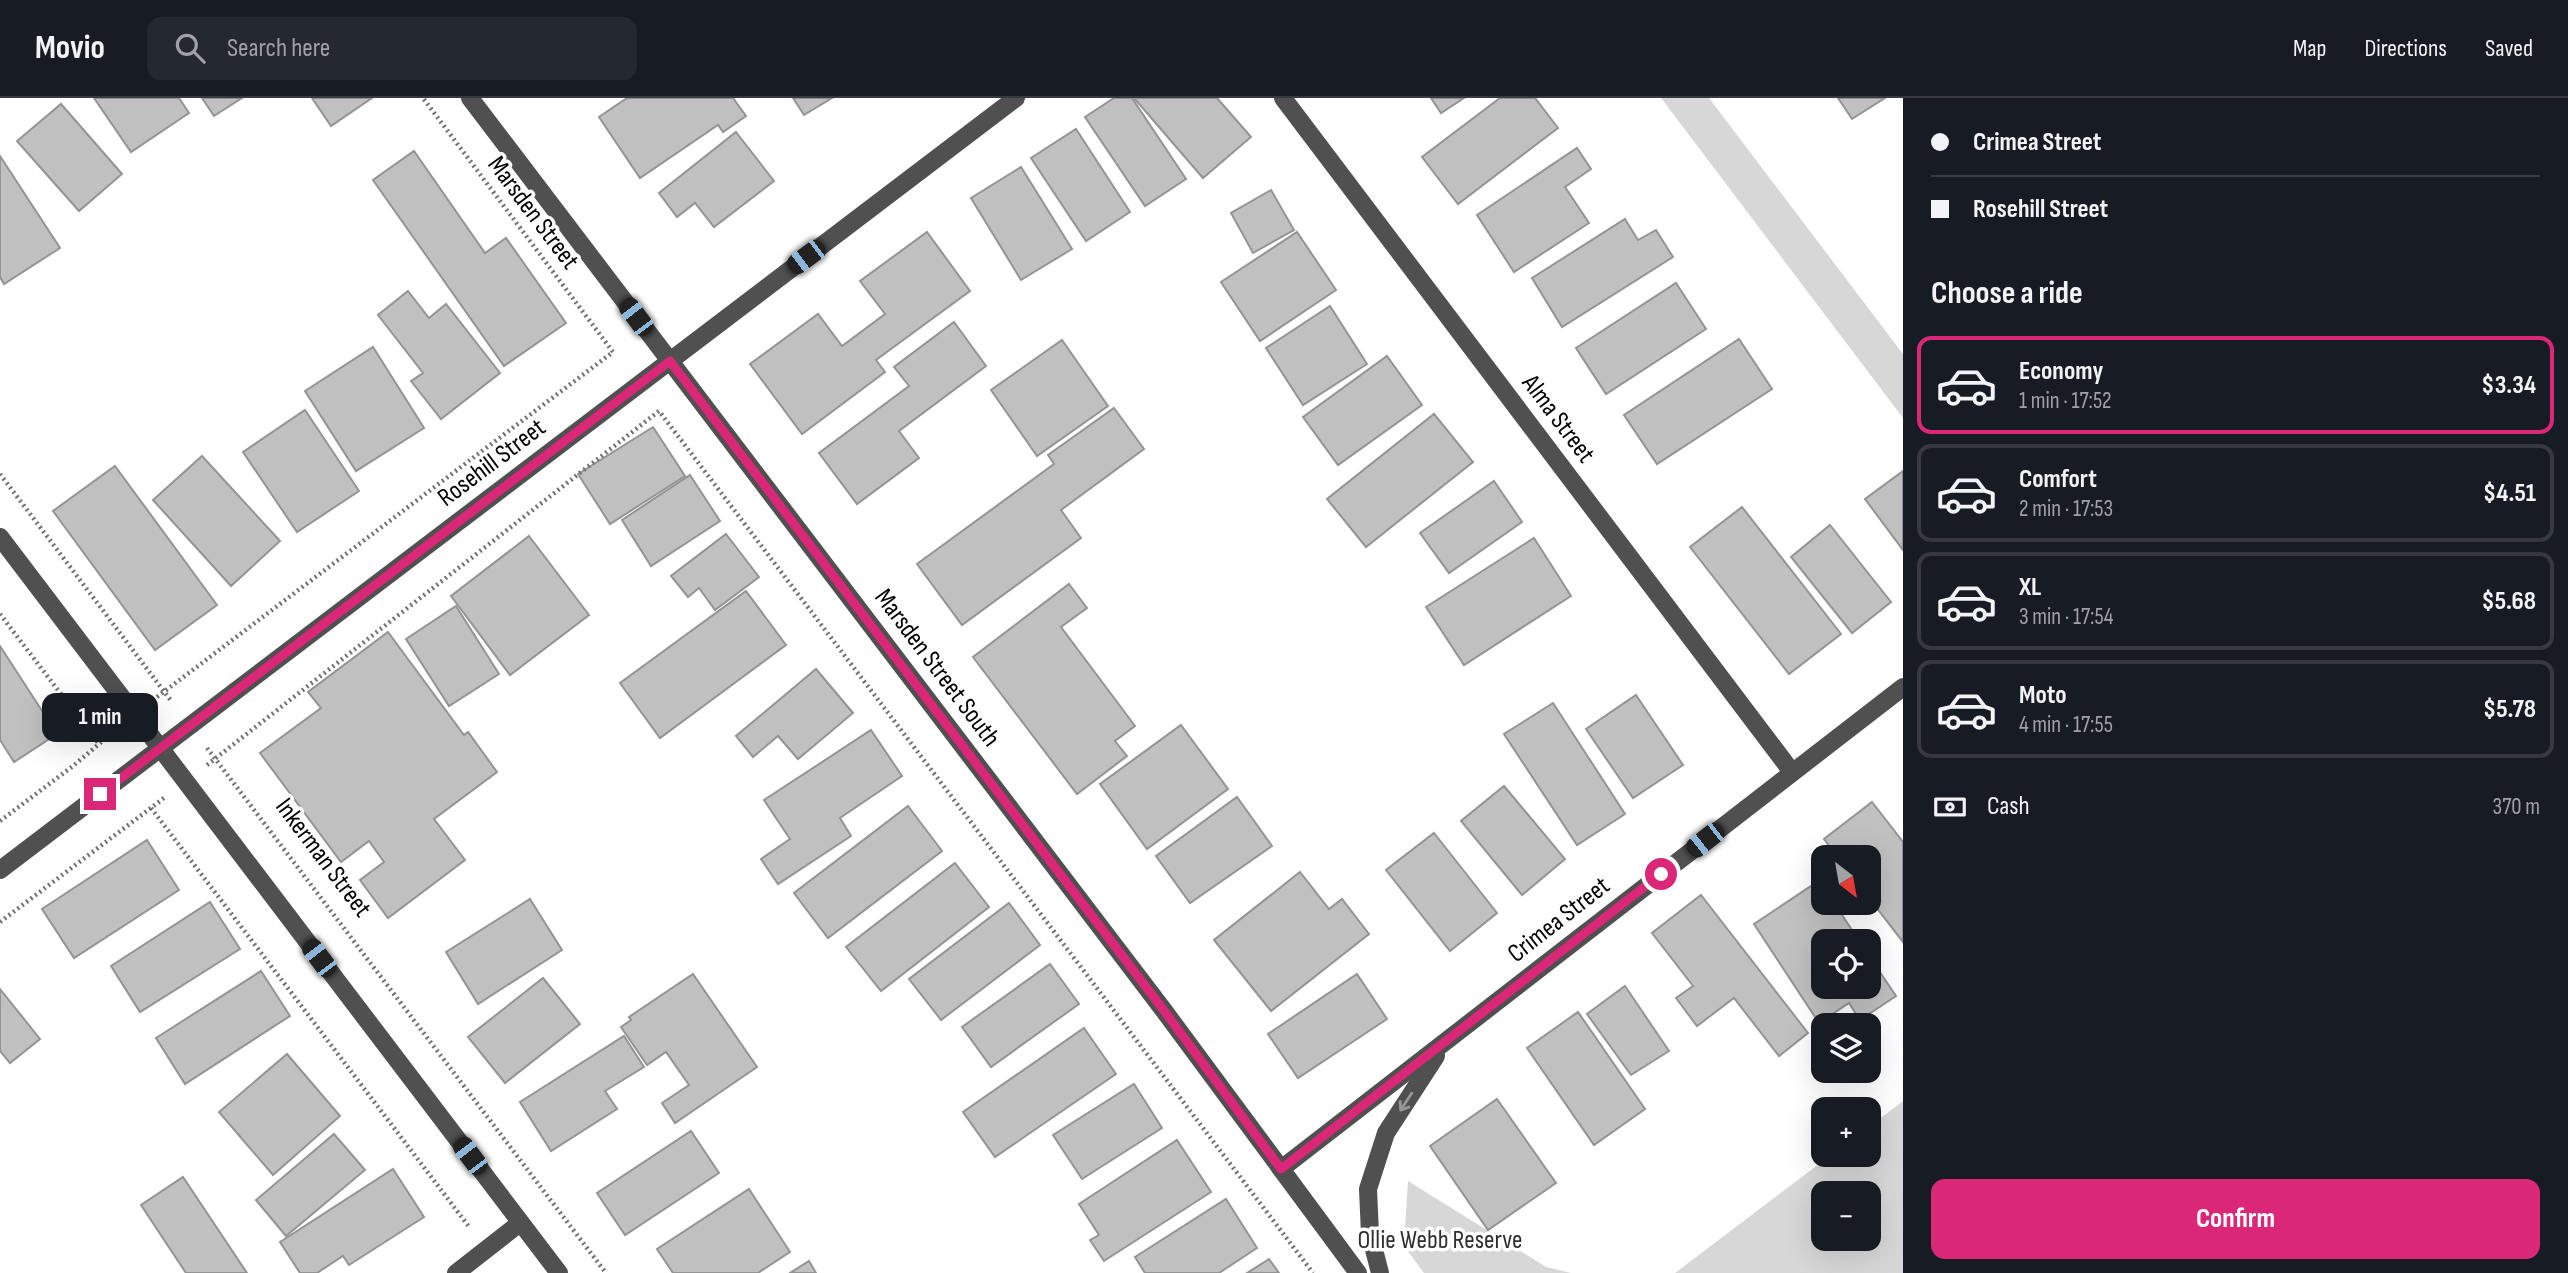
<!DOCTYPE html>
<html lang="en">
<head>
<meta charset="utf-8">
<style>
	body { margin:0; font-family:"Sofia Sans Condensed",sans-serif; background:#242831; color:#f1f3f6; height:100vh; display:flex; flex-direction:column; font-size:26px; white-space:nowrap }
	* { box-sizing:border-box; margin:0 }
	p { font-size:23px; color:#9ea1a6 }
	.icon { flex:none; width:38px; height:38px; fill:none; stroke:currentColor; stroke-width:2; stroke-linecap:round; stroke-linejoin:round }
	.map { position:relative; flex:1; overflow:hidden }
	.sheet { display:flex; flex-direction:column; background:#171b24; width:665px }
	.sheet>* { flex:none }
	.guide { display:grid; align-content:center; height:154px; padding:0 28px; background:#171b24 }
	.needle { width:46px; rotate:149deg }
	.buttons { position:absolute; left:1811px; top:747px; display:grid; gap:14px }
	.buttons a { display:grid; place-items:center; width:70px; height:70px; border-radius:14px; background:#171b24; box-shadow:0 7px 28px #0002; font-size:35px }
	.end { position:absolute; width:32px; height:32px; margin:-16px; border:9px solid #db2777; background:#fff; box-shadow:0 0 0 4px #fff }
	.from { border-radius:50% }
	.bubble { position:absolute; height:49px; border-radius:14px; background:#171b24; box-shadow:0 7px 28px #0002; font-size:23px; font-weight:700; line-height:49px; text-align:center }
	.car { position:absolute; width:21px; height:42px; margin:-21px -10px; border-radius:9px; box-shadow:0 0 5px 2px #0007; background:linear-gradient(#222 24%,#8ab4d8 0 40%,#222 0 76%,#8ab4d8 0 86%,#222 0) }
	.guide b { display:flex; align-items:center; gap:24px; height:66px; font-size:26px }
	.guide b+b { border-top:2px solid #363941 }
	.guide i { width:18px; height:18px; background:#f1f3f6 }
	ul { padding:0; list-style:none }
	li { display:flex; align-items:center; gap:21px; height:98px; margin:0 14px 10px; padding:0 14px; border:4px solid #363941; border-radius:14px }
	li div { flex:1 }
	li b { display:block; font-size:26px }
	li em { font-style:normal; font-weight:700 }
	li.on { border-color:#db2777 }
	li>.icon { width:63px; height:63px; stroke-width:1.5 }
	h2 { padding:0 28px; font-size:32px; line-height:84px }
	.pay { display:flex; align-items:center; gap:18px; height:77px; padding:0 28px; font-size:26px }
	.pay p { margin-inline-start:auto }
	.action { display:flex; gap:14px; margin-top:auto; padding:14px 28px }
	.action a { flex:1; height:80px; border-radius:14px; background:#db2777; color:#fff; font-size:28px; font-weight:700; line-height:80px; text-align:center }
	header { display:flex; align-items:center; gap:42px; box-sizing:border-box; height:98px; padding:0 35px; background:#171b24; border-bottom:2px solid #363941 }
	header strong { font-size:33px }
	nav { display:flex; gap:38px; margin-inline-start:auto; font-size:24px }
	.search { width:490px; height:63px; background:#242831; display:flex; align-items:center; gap:18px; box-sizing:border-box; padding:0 24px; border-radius:14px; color:#9ea1a6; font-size:26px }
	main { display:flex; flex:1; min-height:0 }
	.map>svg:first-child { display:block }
	.green { fill:#d7d7d7; fill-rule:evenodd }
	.building { fill:#c0c0c0; stroke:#949494; stroke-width:2 }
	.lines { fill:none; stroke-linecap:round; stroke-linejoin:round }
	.path { stroke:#727272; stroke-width:4.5; stroke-dasharray:2 3.5; stroke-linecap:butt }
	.minor { stroke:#505050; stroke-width:18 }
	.oneway { stroke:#969696 }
	.route { stroke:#db2777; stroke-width:9 }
	.labels { text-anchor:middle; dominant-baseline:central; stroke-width:7; stroke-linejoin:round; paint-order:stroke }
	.street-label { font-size:26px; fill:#000; stroke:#fff }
	.park-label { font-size:26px; fill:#2e2e2e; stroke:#fff }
</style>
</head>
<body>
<header>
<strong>Movio</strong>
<div class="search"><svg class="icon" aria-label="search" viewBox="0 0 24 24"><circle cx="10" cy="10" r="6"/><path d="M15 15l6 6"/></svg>Search here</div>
<nav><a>Map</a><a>Directions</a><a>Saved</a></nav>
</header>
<main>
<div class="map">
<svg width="1903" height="1175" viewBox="0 0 1903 1175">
	<rect width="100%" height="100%" fill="#fff"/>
	<g class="green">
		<polygon points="1661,0 1709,0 1903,256 1903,320"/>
		<path d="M1903,1003v172h-228l156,-118h38v-28zM1824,1096h45v45h-45z"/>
		<polygon points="1408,1083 1546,1169 1571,1175 1424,1175 1404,1148"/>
	</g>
	<g class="building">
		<polygon points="94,0 179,0 189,15 131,54"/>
		<polygon points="202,0 242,0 214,18"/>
		<polygon points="312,0 372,0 331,28"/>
		<polygon points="627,0 733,0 746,18 723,34 718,27 640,80 599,19"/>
		<polygon points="793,0 832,0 804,17"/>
		<polygon points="1114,0 1132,0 1186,81 1145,108 1085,19"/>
		<polygon points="1134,0 1217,0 1251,39 1203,80"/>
		<polygon points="1431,0 1464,0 1441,15"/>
		<polygon points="1500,0 1535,0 1558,30 1458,106 1422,59"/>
		<polygon points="1838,0 1885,0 1852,21"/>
		<polygon points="61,6 122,76 79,113 17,43"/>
		<polygon points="1076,31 1130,114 1086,143 1031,60"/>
		<polygon points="736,34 774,83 714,129 695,105 677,119 659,95"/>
		<polygon points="1577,50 1591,71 1565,89 1589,125 1514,174 1477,117"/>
		<polygon points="414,53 485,155 506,140 566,225 504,268 373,82"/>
		<polygon points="0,58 60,150 4,186 0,179"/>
		<polygon points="1021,69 1072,151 1021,182 971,100"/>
		<polygon points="1271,92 1294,132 1253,155 1231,115"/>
		<polygon points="1625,121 1638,142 1656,132 1673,159 1562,229 1532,180"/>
		<polygon points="927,134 970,193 876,262 885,274 802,336 750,266 818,216 842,248 885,216 860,183"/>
		<polygon points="1297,134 1336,192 1260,243 1221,184"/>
		<polygon points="1676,185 1706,231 1606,296 1576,250"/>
		<polygon points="408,193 429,220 446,206 500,275 441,321 411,283 423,275 378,217"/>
		<polygon points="1330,208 1367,266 1303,307 1266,250"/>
		<polygon points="954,224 986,268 899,333 919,360 857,406 819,355 909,288 894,269"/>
		<polygon points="1739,241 1772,291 1657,366 1624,317"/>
		<polygon points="1062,242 1108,308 1037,358 991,292"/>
		<polygon points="373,249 424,330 356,373 305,293"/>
		<polygon points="1387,258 1422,307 1338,367 1303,319"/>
		<polygon points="1114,310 1144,351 1061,412 1081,440 962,527 917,466 1054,366 1048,357"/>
		<polygon points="305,312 359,393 297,434 243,354"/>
		<polygon points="1434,316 1473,364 1366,449 1327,401"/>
		<polygon points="653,329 685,378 610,426 578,376"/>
		<polygon points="202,358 280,443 231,488 153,402"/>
		<polygon points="115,368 217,507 155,552 53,413"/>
		<polygon points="1903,373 1903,452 1865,401"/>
		<polygon points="690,377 720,423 651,468 622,422"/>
		<polygon points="1494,383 1522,424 1449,475 1420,435"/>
		<polygon points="1742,409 1841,536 1789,576 1690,449"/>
		<polygon points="1830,427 1891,504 1852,535 1791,459"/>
		<polygon points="726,436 759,479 715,512 699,490 688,499 671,478"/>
		<polygon points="529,438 589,517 510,577 451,498"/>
		<polygon points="1534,440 1571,498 1464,567 1426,509"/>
		<polygon points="1069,486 1087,510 1061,529 1135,628 1115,643 1127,658 1077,696 973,559"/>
		<polygon points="746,493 786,547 660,640 620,585"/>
		<polygon points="456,508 499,576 449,608 406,541"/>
		<polygon points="388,534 464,637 468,634 497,674 434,721 465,762 388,820 360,782 384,764 369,743 341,764 260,655 321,610 308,594"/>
		<polygon points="0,548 57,636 14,664 0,642"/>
		<polygon points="816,571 853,615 798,661 778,638 753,659 736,638"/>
		<polygon points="1636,597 1683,667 1633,700 1586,631"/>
		<polygon points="1553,605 1625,716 1577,747 1504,636"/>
		<polygon points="1181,627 1228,691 1147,751 1100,686"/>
		<polygon points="871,632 902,678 840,720 851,738 778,786 761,761 790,741 764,702"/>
		<polygon points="1504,688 1565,761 1522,797 1461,723"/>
		<polygon points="1237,699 1272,748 1190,805 1156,758"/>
		<polygon points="1872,704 1903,744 1903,844 1869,800 1869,760 1838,760 1824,741"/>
		<polygon points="908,708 942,753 828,840 794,795"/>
		<polygon points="1434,735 1497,815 1450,853 1386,772"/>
		<polygon points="147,742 179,792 74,860 42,811"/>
		<polygon points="955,765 989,809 881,893 846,849"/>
		<polygon points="1300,774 1329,811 1342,801 1369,836 1271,913 1214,842"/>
		<polygon points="1820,782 1824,788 1824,805 1834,805 1860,844 1824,844 1824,889 1869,889 1869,858 1896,898 1860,922 1849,905 1819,925 1754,826"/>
		<polygon points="1701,797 1808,935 1779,958 1734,900 1697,928 1676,900 1693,888 1652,835"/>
		<polygon points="530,801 562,852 478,906 446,854"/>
		<polygon points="210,804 240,851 140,914 111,868"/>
		<polygon points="1009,805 1040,847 941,922 909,881"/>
		<polygon points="1050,866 1079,906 991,969 962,929"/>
		<polygon points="261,873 290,918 185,986 156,940"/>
		<polygon points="693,876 757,969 675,1025 662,1005 689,987 666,954 647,967 621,929 631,922 629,919"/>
		<polygon points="1357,876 1387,921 1298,980 1268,936"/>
		<polygon points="543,880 580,926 505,985 468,939"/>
		<polygon points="1625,888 1669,953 1631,977 1587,916"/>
		<polygon points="0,891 40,941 10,965 0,953"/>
		<polygon points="1578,914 1645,1011 1594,1047 1527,950"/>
		<polygon points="1084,930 1116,976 995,1059 963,1014"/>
		<polygon points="624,938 644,969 605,993 617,1011 551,1053 520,1004"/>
		<polygon points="287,956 340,1018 273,1077 219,1014"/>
		<polygon points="1134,986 1162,1030 1082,1081 1053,1037"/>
		<polygon points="1497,1001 1556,1085 1488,1132 1430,1048"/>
		<polygon points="691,1033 719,1075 625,1137 597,1095"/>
		<polygon points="334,1036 365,1072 286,1138 256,1102"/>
		<polygon points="1177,1042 1211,1094 1104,1163 1090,1142 1099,1137 1079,1106"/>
		<polygon points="393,1071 424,1119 349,1167 343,1158 317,1175 300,1175 280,1144"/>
		<polygon points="183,1079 247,1175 186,1175 141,1107"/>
		<polygon points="749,1091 790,1154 758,1175 673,1175 657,1151"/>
		<polygon points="1226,1101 1257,1150 1219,1175 1145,1175 1135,1159"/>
		<polygon points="1269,1161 1279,1175 1247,1175"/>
		<polygon points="809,1163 816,1175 790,1175"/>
	</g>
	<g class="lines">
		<g class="path">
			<polyline points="0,376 172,604"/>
			<polyline points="0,516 99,646"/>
			<polyline points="157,599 613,254 423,0"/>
			<polyline points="207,650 606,1175"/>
			<polyline points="207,667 659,313 1313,1175"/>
			<polyline points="151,710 470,1130"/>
			<polyline points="0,723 73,668 112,635"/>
			<polyline points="0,824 164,700"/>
		</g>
		<g class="minor">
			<polyline points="470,0 1165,914 1358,1175"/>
			<polyline points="1283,0 1792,674"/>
			<polyline points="0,439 559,1175"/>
			<polyline points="0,772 1016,0"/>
			<polyline points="1281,1071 1903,589"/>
			<polyline points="456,1175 520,1125"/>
			<polyline points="1380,1175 1370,1136 1368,1091 1386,1035 1436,958"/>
		</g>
	</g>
	<defs><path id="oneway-shaft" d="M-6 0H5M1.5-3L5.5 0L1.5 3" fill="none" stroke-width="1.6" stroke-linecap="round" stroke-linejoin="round" transform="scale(1.75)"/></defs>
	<use class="oneway" href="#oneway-shaft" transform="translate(1406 1004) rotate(123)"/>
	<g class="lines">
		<polyline class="route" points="100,696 670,263 1165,914 1281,1071 1661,776"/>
	</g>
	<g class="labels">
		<g class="street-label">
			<text transform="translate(533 115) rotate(53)">Marsden Street</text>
			<text transform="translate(1558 321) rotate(53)">Alma Street</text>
			<text transform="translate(492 365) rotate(-37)">Rosehill Street</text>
			<text transform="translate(937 570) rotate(53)">Marsden Street South</text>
			<text transform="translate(323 760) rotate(53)">Inkerman Street</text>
			<text transform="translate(1559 822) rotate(-38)">Crimea Street</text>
		</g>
		<g class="park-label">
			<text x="1440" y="1142">Ollie Webb Reserve</text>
		</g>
	</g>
</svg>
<div class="buttons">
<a><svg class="needle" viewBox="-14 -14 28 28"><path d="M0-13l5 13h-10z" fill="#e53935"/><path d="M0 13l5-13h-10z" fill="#9ea1a6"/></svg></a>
<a><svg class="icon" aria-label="locate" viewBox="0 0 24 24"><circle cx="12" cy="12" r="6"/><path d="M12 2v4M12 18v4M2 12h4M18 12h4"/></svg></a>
<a><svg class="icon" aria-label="layers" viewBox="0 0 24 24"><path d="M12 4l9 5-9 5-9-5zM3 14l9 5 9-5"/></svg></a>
<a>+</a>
<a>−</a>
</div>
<i class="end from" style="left:1661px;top:776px"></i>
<i class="end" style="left:100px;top:696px"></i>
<div class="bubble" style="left:42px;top:595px;width:116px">1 min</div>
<i class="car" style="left:806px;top:159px;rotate:233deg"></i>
<i class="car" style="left:636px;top:219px;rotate:323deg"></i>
<i class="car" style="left:1705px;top:742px;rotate:232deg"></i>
<i class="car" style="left:319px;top:860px;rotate:323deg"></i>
<i class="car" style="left:470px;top:1058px;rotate:323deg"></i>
</div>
<section class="sheet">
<div class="guide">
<b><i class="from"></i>Crimea Street</b>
<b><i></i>Rosehill Street</b>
</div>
<h2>Choose a ride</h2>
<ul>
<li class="on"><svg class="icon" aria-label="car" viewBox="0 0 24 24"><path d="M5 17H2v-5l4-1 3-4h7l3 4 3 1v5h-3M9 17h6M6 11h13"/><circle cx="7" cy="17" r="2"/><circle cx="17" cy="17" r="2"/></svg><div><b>Economy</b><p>1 min · 17:52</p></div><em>$3.34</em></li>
<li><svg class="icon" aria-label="car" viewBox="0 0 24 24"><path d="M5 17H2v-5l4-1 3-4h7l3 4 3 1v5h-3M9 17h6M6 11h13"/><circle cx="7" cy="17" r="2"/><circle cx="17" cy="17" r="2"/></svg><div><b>Comfort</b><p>2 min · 17:53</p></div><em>$4.51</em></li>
<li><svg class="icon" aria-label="car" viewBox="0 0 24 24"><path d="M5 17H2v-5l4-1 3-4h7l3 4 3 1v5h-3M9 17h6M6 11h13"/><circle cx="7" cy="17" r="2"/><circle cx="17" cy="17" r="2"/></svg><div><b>XL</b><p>3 min · 17:54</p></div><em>$5.68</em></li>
<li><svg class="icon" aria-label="car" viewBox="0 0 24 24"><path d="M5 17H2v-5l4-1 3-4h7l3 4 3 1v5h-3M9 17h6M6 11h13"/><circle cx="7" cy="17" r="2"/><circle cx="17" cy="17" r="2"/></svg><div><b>Moto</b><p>4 min · 17:55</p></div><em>$5.78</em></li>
</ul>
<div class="pay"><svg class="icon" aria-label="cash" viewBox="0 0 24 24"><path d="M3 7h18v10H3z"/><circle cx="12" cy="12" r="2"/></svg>Cash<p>370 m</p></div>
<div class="action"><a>Confirm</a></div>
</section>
</main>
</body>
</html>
